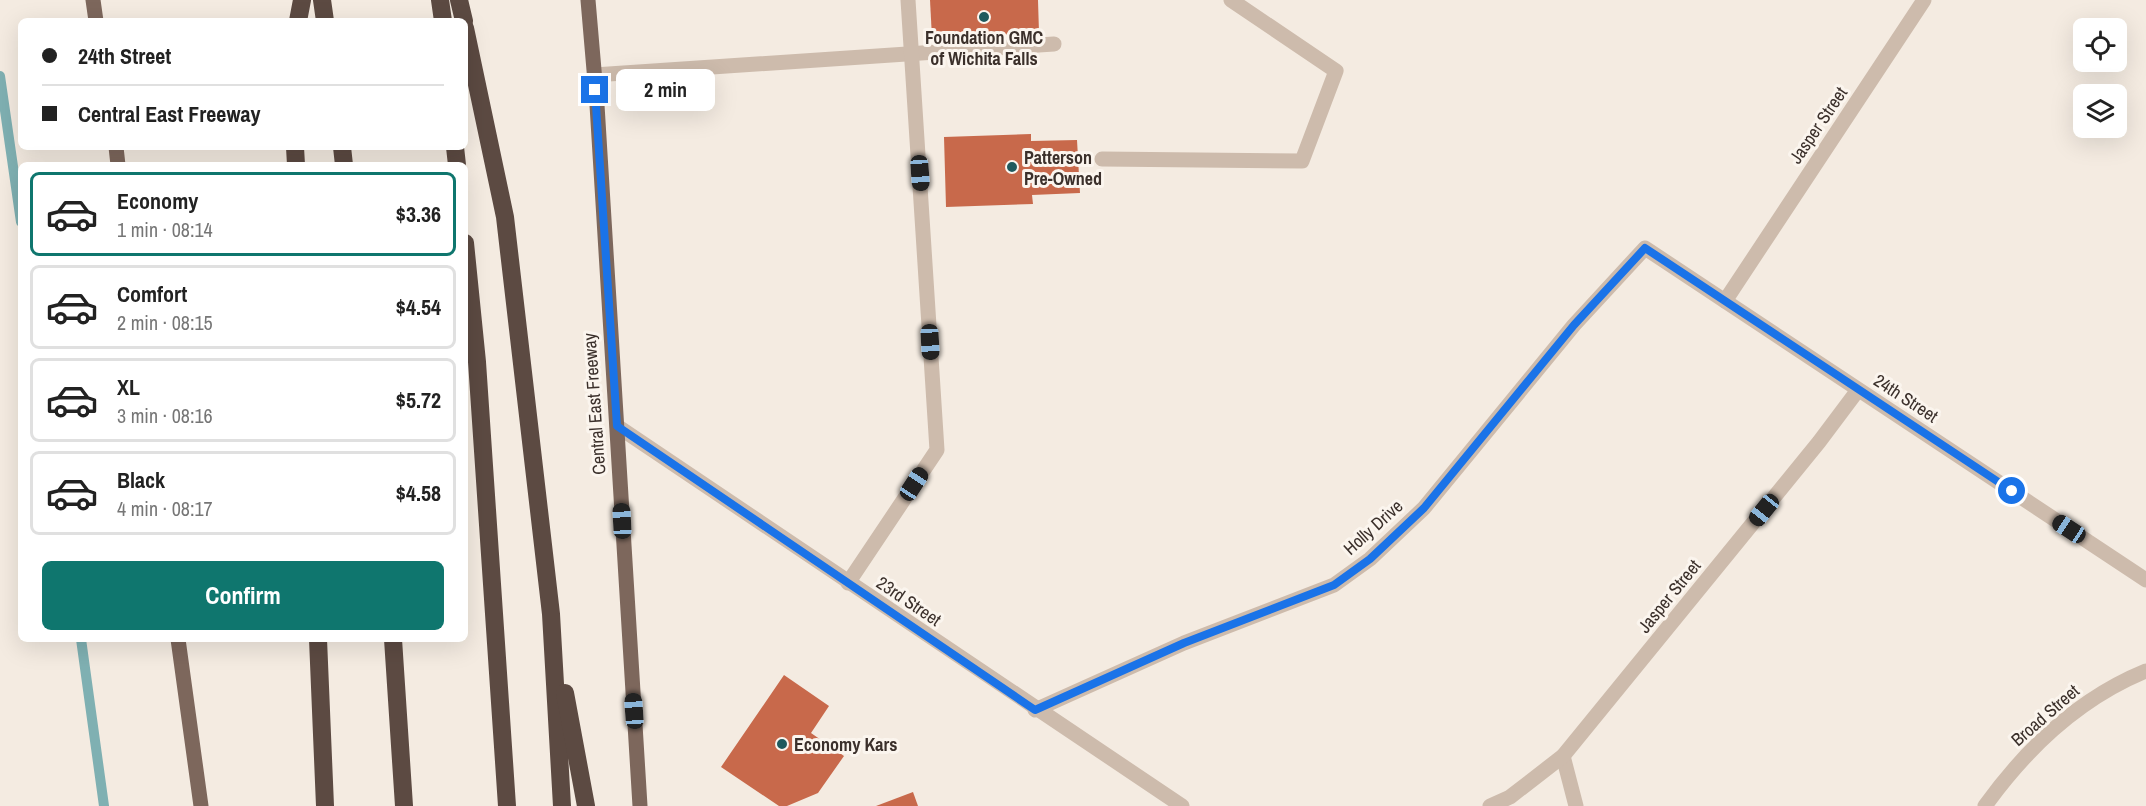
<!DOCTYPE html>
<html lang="en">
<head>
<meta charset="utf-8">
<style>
	body { margin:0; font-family:"Archivo Narrow",sans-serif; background:#f2f2f2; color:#222; height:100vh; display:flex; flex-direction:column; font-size:22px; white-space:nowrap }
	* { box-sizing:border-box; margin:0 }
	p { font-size:20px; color:#767676 }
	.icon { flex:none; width:33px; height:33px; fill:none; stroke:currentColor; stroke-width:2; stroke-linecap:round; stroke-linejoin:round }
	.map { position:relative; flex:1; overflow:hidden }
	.panel { position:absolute; left:18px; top:162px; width:450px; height:480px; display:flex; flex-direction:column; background:#fff; border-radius:9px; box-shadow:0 6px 24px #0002 }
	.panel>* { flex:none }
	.banner { position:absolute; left:18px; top:18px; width:450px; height:132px; border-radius:9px; box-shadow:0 6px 24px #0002; display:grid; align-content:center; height:132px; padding:0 24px; background:#fff }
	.controls { position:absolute; left:2073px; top:18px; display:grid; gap:12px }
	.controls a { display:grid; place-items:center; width:54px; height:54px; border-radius:9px; background:#fff; box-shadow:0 6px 24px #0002; font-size:30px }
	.end { position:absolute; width:27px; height:27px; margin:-14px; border:8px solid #1a73e8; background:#fff; box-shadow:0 0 0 3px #fff }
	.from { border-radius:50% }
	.bubble { position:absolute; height:42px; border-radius:9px; background:#fff; box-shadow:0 6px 24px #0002; font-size:20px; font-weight:700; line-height:42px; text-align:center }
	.car { position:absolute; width:18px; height:36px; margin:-18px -9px; border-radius:8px; box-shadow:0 0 4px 2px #0007; background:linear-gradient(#222 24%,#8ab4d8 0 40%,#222 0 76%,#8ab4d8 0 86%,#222 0) }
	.banner b { display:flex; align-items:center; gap:21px; height:57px; font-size:22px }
	.banner b+b { border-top:2px solid #e0e0e0 }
	.banner i { width:15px; height:15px; background:#222 }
	ul { padding:10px 0 0; list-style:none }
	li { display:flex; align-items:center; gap:18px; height:84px; margin:0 12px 9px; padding:0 12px; border:3px solid #e0e0e0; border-radius:9px }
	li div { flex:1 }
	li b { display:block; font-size:22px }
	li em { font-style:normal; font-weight:700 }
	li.on { border-color:#0f766e }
	li>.icon { width:54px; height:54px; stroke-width:1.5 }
	.button { display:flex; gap:12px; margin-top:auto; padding:12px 24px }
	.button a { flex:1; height:69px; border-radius:9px; background:#0f766e; color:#fff; font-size:24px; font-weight:700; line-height:69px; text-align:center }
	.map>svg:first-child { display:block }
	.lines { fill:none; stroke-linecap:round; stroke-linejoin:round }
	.stream { stroke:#7fb0b2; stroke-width:10 }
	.building { fill:#c8694b }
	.minor { stroke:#cdbbac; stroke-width:15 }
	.major { stroke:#7d675c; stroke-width:15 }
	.highway { stroke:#5c4a42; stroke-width:18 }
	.route { stroke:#1a73e8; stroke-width:8 }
	.poi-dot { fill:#1f5a5e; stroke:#fbf5ee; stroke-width:2 }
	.labels { text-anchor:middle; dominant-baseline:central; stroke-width:6; stroke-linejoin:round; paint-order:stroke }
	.poi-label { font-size:18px; font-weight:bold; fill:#3b302b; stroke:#fbf5ee; text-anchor:start }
	.street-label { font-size:18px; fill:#3b302b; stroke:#fbf5ee }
</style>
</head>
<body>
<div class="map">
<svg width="2146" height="806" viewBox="0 0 2146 806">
	<rect width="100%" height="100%" fill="#f4ebe1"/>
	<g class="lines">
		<g class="stream">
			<polyline points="0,76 21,222"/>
			<polyline points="81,639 104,806"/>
		</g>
	</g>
	<g class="building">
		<polygon points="930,0 1038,0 1039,33 932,38"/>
		<polygon points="1031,134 1031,141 1077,140 1080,193 1032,195 1033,204 946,207 944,137"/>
		<polygon points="784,675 829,706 811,733 844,756 818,793 787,806 779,806 721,767"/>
		<polygon points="913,792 918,806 876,806"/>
	</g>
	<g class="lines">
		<g class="minor">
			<polyline points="594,75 1054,44"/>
			<polyline points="1102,159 1302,161 1336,71 1231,0"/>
			<polyline points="1725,301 1924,0"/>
			<polyline points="617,426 1182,806"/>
			<polyline points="848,583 937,450 908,0"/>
			<polyline points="1035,710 1184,643 1334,585 1370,559 1424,508 1574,325 1645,248 2146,580"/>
			<polyline points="1563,756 1576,806"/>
			<polyline points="1490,806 1510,797 1563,756 1819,442 1858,390"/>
			<path d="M1985,806c41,-57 95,-108 161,-135"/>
		</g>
		<g class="major">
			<polyline points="93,0 96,21"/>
			<polyline points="588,0 597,105 640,806"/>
			<polyline points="116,147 118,165"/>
			<polyline points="178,639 201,806"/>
		</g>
		<g class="highway">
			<polyline points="322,0 325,21"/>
			<polyline points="440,0 443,21"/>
			<polyline points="459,0 464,21"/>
			<polyline points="298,21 302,0"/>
			<polyline points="465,28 505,217 551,614 562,806"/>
			<polyline points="295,147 296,165"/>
			<polyline points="342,147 344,165"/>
			<polyline points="455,147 457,165"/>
			<polyline points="465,243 477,362 507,806"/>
			<polyline points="318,639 325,806"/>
			<polyline points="393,639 404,806"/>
			<polyline points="565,693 586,806"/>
		</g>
	</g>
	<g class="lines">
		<polyline class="route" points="595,90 617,426 1035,710 1184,643 1334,585 1370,559 1424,508 1574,325 1645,248 2012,491"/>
	</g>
	<g class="poi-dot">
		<circle cx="984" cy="17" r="6"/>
		<circle cx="1012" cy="167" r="6"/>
		<circle cx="782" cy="744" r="6"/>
	</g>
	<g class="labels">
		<g class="poi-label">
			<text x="984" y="37" text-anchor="middle">Foundation GMC<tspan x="984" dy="21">of Wichita Falls</tspan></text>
			<text x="1024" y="157">Patterson<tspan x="1024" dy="21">Pre-Owned</tspan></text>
			<text x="794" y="744">Economy Kars</text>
		</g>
		<g class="street-label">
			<text transform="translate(1818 125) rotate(-56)">Jasper Street</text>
			<text transform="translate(1906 398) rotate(33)">24th Street</text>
			<text transform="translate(594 404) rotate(-94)">Central East Freeway</text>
			<text transform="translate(1373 527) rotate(-42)">Holly Drive</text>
			<text transform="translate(1669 596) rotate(-51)">Jasper Street</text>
			<text transform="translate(909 601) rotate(34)">23rd Street</text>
			<text transform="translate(2045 715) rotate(-41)">Broad Street</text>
		</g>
	</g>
</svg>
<div class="controls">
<a><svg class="icon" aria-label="locate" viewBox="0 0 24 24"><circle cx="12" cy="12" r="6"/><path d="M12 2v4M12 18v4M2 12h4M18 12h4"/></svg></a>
<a><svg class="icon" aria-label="layers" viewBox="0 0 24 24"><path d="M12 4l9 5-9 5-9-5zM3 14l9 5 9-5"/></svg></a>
</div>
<i class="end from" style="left:2012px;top:491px"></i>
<i class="end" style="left:595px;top:90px"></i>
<div class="bubble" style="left:616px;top:69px;width:99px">2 min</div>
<i class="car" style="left:920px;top:173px;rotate:176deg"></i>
<i class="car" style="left:930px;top:342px;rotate:177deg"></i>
<i class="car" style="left:914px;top:484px;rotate:33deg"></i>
<i class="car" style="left:1764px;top:510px;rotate:219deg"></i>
<i class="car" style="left:622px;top:521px;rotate:357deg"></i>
<i class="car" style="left:2069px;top:529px;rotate:303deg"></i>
<i class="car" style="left:634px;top:711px;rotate:356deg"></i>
<div class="banner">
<b><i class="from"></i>24th Street</b>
<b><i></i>Central East Freeway</b>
</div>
<section class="panel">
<ul>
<li class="on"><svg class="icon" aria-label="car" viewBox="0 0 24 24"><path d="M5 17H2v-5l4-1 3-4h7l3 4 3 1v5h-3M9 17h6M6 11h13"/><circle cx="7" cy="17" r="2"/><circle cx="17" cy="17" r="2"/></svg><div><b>Economy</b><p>1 min · 08:14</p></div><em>$3.36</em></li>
<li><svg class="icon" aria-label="car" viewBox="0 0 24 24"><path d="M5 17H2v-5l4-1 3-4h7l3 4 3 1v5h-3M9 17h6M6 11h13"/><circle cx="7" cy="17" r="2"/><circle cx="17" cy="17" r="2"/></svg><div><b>Comfort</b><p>2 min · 08:15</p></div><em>$4.54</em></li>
<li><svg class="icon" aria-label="car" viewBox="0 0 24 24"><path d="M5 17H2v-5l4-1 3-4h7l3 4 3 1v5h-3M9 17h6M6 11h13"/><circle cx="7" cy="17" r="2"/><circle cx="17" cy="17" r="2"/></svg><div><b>XL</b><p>3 min · 08:16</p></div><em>$5.72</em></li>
<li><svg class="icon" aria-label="car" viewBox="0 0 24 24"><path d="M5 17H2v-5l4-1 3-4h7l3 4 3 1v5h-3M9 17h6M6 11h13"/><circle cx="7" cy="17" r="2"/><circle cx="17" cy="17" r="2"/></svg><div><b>Black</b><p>4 min · 08:17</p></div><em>$4.58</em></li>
</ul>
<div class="button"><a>Confirm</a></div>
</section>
</div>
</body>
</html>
